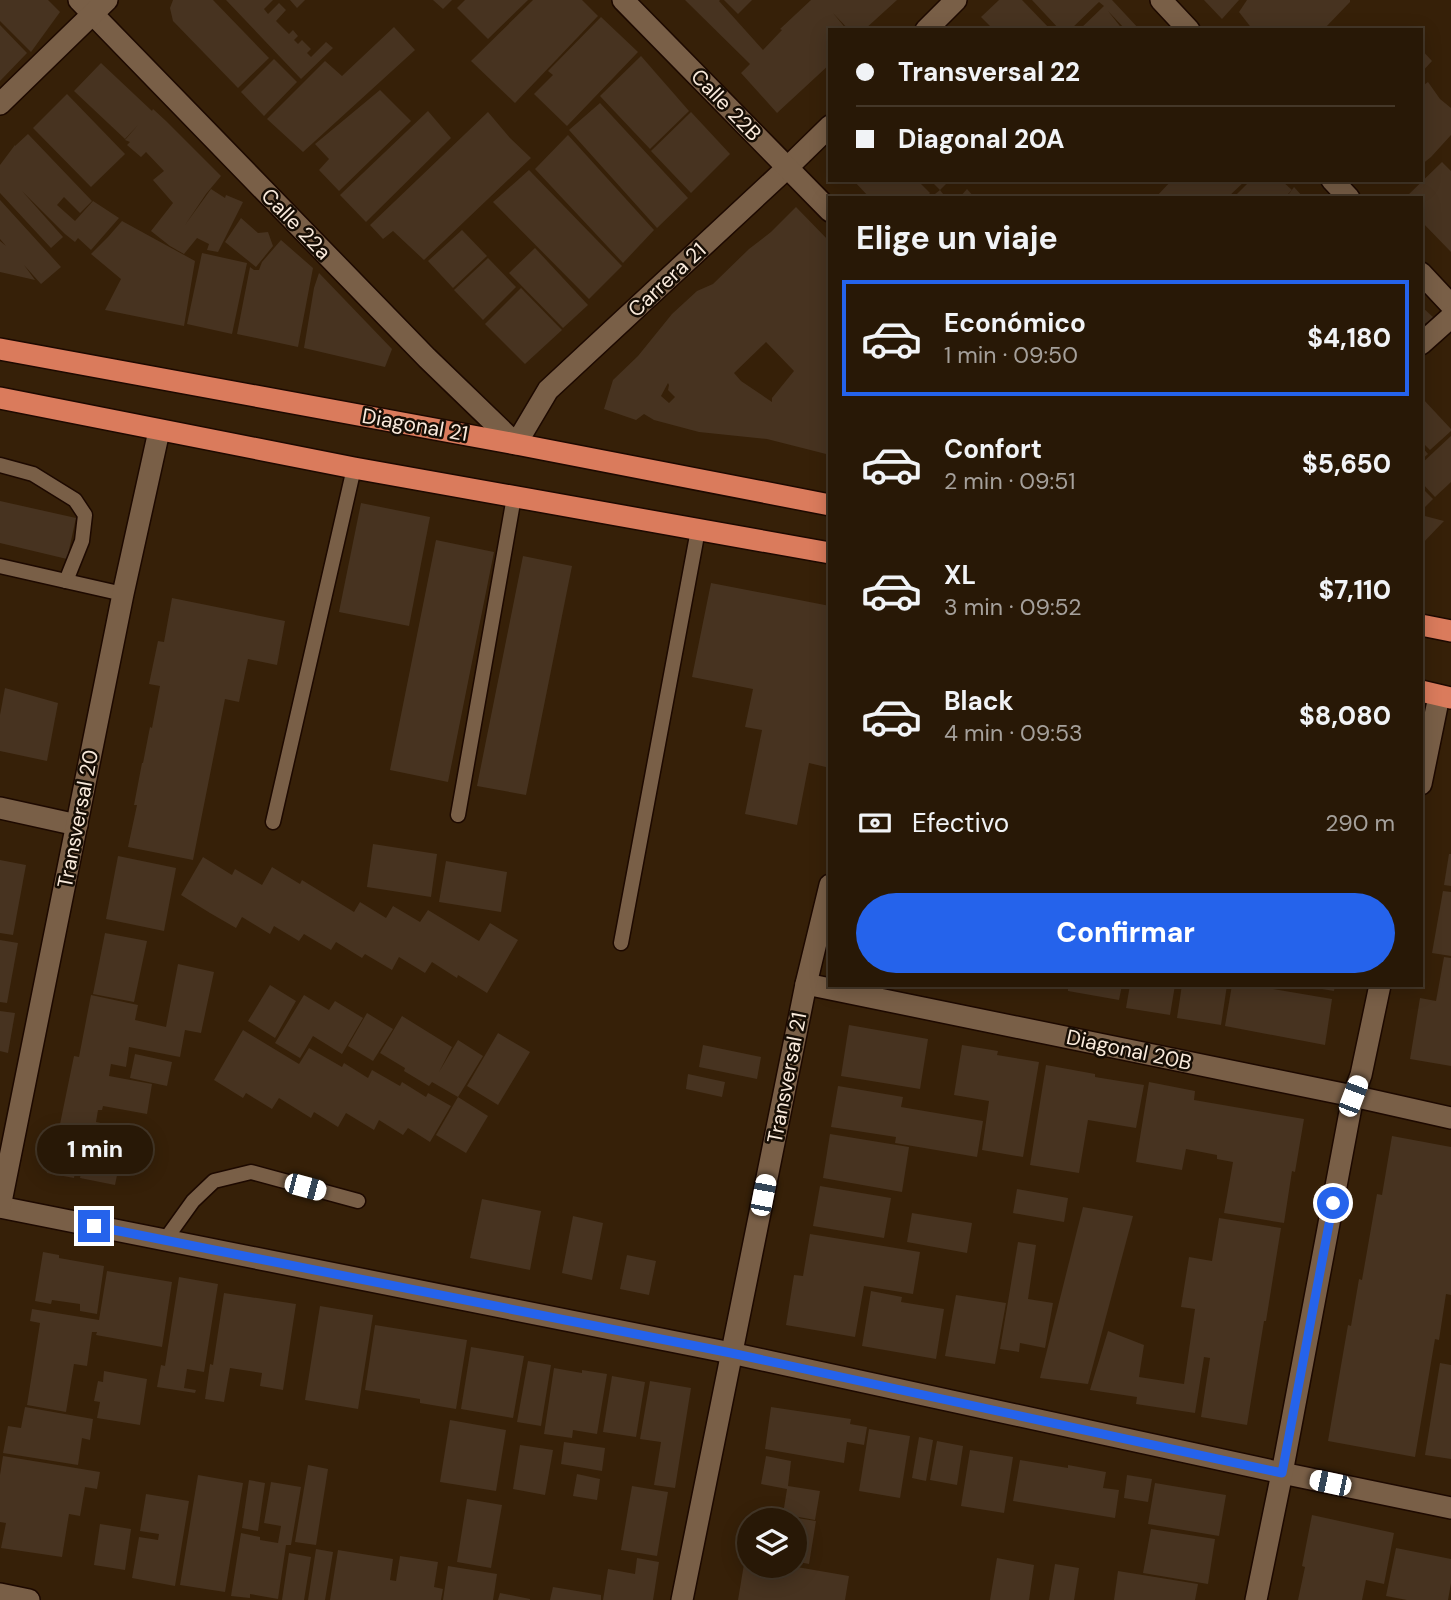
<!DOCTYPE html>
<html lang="es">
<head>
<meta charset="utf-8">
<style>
	body { margin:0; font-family:"DM Sans",sans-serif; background:#302110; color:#f1f3f6; height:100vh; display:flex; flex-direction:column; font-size:26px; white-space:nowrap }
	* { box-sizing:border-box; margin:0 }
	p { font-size:23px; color:#a5a09b }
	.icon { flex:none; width:38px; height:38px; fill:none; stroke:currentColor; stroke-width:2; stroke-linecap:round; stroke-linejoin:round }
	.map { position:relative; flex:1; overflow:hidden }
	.sheet { position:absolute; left:828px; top:196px; width:595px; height:791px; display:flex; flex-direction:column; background:#281806; border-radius:0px; box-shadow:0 4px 18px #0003,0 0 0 2px #443728 }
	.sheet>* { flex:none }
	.hud { position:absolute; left:828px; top:28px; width:595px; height:154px; border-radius:0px; box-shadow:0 4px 18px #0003,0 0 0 2px #443728; display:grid; align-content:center; height:154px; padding:0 28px; background:#281806 }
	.fabs { position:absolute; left:737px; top:1508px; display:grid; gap:14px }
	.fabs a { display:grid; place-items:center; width:70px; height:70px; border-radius:50%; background:#281806; box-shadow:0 4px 18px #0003,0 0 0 2px #443728; font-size:35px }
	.end { position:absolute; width:32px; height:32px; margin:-16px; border:9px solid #2563eb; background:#fff; box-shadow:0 0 0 4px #fff }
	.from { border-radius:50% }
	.bubble { position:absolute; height:49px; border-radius:24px; background:#281806; box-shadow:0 4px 18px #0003,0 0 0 2px #443728; font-size:23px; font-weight:800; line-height:49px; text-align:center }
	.car { position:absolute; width:21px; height:42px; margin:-21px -10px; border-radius:9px; box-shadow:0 0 5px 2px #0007; background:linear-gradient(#fff 24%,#345 0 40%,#fff 0 76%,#345 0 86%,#fff 0) }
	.hud b { display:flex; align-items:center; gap:24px; height:66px; font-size:26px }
	.hud b+b { border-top:2px solid #443728 }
	.hud i { width:18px; height:18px; background:#f1f3f6 }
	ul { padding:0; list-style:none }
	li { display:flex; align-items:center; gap:21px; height:116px; margin:0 14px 10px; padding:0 14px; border:4px solid transparent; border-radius:0px }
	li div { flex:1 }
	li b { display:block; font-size:26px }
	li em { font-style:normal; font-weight:800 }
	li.on { border-color:#2563eb }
	li>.icon { width:63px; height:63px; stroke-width:1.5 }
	h2 { padding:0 28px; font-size:32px; line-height:84px }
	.pay { display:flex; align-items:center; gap:18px; height:77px; padding:0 28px; font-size:26px }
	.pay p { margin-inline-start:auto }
	.action { display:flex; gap:14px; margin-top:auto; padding:14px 28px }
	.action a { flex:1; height:80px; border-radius:42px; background:#2563eb; color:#fff; font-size:28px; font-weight:800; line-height:80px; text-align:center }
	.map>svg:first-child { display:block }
	.building { fill:#473320; fill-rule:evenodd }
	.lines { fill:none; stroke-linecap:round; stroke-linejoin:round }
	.service-casing { stroke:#1d0900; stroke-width:17 }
	.minor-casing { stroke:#1d0900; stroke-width:24 }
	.trunk-casing { stroke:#1d0900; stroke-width:24 }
	.service { stroke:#795f47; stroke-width:14 }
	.minor { stroke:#795f47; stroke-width:21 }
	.trunk { stroke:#da7b5c; stroke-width:21 }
	.route { stroke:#2563eb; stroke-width:9 }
	.labels { text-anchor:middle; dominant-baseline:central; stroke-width:5; stroke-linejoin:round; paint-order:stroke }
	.street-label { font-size:21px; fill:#f9eadc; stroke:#160d04 }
</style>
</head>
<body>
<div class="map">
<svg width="1451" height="1600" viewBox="0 0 1451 1600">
	<rect width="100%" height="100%" fill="#362008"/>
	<g class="building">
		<polygon points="0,0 48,0 60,12 31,52 0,21"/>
		<polygon points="173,0 213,0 269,58 238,88 173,21 170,8"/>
		<polygon points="226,0 273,0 264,9 268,14 279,3 286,10 276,21 289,34 293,30 298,36 294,40 298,44 302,40 311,49 307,53 311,57 326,42 333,48 301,79"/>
		<polygon points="290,0 305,0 297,8"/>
		<polygon points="433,0 452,0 443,9"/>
		<polygon points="465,0 528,0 488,39 457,8"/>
		<polygon points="533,0 582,0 598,16 515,103 471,61"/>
		<polygon points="685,0 720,0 719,1 763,50 782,30 780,29 811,0 897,0 864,30 849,30 833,13 847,30 830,30 830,64 777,113 741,73 750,64"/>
		<polygon points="724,0 752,0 738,14"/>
		<polygon points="999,0 1022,0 1051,30 994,30 981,17"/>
		<polygon points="1032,0 1112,0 1140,30 1126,30 1108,11 1123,30 1079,30 1104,6 1099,2 1070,30 1060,30"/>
		<polygon points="1204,0 1239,0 1222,19"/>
		<polygon points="1247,0 1350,0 1350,2 1323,30 1253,30 1239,12"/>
		<polygon points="601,17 638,52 567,126 534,94 553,75 548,71"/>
		<polygon points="0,25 27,53 0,81"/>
		<polygon points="394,27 415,50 303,152 267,119 325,61 342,76"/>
		<polygon points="1421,49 1432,61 1421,73"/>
		<polygon points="641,56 689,111 650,149 600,96"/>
		<polygon points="274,59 297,82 264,116 241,92"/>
		<polygon points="101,63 152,111 153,109 166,121 221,176 206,194 185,225 211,189 225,198 226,195 243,202 218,252 207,250 209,244 197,238 184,254 170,246 151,231 173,203 153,180 164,171 146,152 141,157 127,145 130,142 125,140 138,125 125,139 74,91"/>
		<polygon points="1428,82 1440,99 1451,108 1451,135 1431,157 1421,165 1421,87"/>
		<polygon points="380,90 411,121 339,191 319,170 329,159 315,144"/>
		<polygon points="67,94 125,154 91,187 33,128"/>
		<polygon points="600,103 688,198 657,228 569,130"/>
		<polygon points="428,111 451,138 366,222 340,195"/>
		<polygon points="488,112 510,138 531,158 424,260 393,231 383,239 370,225"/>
		<polygon points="691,112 730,154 691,193 651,151"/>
		<polygon points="28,134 92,201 80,213 64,197 57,205 75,221 93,201 119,218 91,250 78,238 75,242 65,234 22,191 63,237 51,248 0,193 0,165 15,145 15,146"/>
		<polygon points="568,135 654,230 623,263 535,169"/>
		<polygon points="1442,162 1451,171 1451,252 1421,221 1421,198 1405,198"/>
		<polygon points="529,170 622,266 589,299 493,202"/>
		<polygon points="853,180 917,180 930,193 925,198 870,198"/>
		<polygon points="930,180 950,180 940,190"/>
		<polygon points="1172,180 1246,180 1227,198 1155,198"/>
		<polygon points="1251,180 1281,180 1292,190 1284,198 1233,198"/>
		<polygon points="1294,187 1304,198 1286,198"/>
		<polygon points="967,189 975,198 959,198"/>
		<polygon points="940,190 946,198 930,198"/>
		<polygon points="0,200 61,267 41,284 24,265 35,280 0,272 0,241 6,246 0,239"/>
		<path d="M796,207l34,35v213l-63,-16 -68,-7 -45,-12 -10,-6 -8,6 -32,-11 9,-29 25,-24 34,-42 25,-23 16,-7 36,-35 22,-17zM766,342l28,29 -22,27v4l-31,-21 -7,-8zM668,383l1,2 -1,5 7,7 -6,6 -8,-7z"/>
		<polygon points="241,218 258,233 268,232 273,246 256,267 225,242"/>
		<polygon points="122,221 195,261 184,326 105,310 121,279 91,254 108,237"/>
		<polygon points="462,230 487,256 453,288 428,261"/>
		<polygon points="281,240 313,268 298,347 237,334 250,267 254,270 259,270 262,262"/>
		<polygon points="535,248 588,305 563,328 509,273"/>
		<polygon points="202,253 247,263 232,334 187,324"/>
		<polygon points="488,258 516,287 483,320 454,290"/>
		<polygon points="319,273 392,349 385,367 304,348 314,288"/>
		<polygon points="521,288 562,330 525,364 485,324"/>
		<polygon points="1421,306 1434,318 1421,326"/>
		<polygon points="1422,398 1451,429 1451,431 1430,450 1421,441 1421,399"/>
		<polygon points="1451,436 1451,482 1435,497 1421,482 1421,464"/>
		<polygon points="1421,446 1428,454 1421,460"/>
		<polygon points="1421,487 1433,499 1421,511"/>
		<polygon points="0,501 76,518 67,559 0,543"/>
		<polygon points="361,503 430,517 409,626 339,612"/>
		<polygon points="1421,515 1444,521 1421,545"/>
		<polygon points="436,540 494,552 448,782 390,770"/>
		<polygon points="523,556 572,566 526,795 477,786"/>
		<polygon points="711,583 830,606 830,768 809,763 797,825 745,814 762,730 745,727 753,689 692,677"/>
		<polygon points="172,598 285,621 277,665 248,659 239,702 225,699 193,860 128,847 137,805 134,805 142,763 143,763 150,727 152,728 160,686 149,684 158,641 164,642"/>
		<polygon points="5,688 58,703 47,761 0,751 0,715"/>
		<polygon points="373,844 437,854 431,897 367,887"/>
		<polygon points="1449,854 1451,854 1451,886 1444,885"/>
		<polygon points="118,856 176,868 164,931 106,919"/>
		<polygon points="203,857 232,875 235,869 262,885 272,867 300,884 302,880 354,912 360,902 386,918 393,906 420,922 428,910 479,941 490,923 518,940 487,993 458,975 457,978 432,962 425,973 399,957 392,970 365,954 362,958 336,942 331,950 304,934 299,941 274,926 270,934 242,917 236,928 210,913 181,895"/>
		<polygon points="0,860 26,865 13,935 0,933"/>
		<polygon points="446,861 507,872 501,912 439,902"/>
		<polygon points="1443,891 1451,892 1451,956 1432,953"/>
		<polygon points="105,933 147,941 134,1002 93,994"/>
		<polygon points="0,940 18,943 7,1003 0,1002"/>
		<polygon points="1444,957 1451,958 1451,1066 1410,1059 1420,998 1436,1001"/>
		<polygon points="178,964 214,972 201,1033 185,1030 180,1057 129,1047 126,1067 111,1064 109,1076 152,1084 147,1114 103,1106 102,1110 98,1110 96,1122 133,1130 127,1157 121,1156 115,1185 80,1178 86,1149 90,1150 93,1136 83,1133 74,1178 47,1173 56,1128 59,1129 74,1056 79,1057 91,995 138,1005 135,1020 166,1027"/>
		<polygon points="270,985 296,1001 275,1038 248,1021"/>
		<polygon points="1061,985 1122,985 1119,1000 1068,991 1068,988 1061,987"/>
		<polygon points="1130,985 1175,985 1170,1015 1126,1008"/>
		<polygon points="1182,985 1227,985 1221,1025 1177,1018"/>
		<polygon points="1232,985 1250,985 1332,999 1325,1045 1225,1026"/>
		<polygon points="1310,985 1335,985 1334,991 1310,987"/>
		<polygon points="304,995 329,1010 335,1001 363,1018 342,1054 313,1036 300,1058 275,1043"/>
		<polygon points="0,1011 15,1013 8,1053 0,1051"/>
		<polygon points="367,1013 393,1029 373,1061 348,1046"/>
		<polygon points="402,1016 452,1047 439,1072 458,1040 483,1056 458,1097 432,1082 429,1086 404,1071 405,1068 380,1053"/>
		<polygon points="849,1025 928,1039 920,1089 841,1076"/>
		<polygon points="243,1030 299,1064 309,1048 342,1067 344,1063 368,1078 372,1070 400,1086 402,1082 426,1097 428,1093 451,1106 430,1142 408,1128 403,1135 379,1120 374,1130 346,1113 338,1127 314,1112 311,1118 279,1098 272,1109 246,1093 243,1098 214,1080"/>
		<polygon points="498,1033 530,1052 498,1105 467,1086"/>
		<polygon points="703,1045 761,1057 757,1079 699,1067"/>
		<polygon points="962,1045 998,1051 997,1055 1039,1062 1023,1157 982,1150 989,1101 954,1095"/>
		<polygon points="135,1054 172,1062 167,1086 130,1078"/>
		<polygon points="1046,1065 1095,1074 1095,1077 1144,1085 1136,1128 1088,1120 1079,1173 1030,1165"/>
		<polygon points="688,1074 725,1082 722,1097 686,1089"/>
		<polygon points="1149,1082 1195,1091 1194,1100 1304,1119 1295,1172 1292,1171 1284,1223 1224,1213 1233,1162 1217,1159 1217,1155 1186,1149 1182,1170 1136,1162"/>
		<polygon points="838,1086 903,1097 901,1107 983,1121 977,1157 895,1143 896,1137 831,1127"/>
		<polygon points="458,1097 488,1116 466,1153 436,1135"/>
		<polygon points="830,1134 909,1147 902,1192 823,1178"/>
		<polygon points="1392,1136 1451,1147 1451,1295 1446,1294 1439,1340 1435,1339 1415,1457 1328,1441 1348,1325 1351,1326 1359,1279 1362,1280 1377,1194 1382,1195"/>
		<polygon points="820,1186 891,1198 884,1238 813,1226"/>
		<polygon points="1017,1189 1068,1198 1064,1222 1013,1213"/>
		<polygon points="482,1199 541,1211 530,1270 470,1258"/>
		<polygon points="1083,1207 1133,1216 1088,1384 1040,1378"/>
		<polygon points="912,1213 972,1223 967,1253 907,1242"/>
		<polygon points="573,1216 603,1223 592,1280 562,1273"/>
		<polygon points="1219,1218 1281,1228 1266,1321 1264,1321 1247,1425 1201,1417 1210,1358 1204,1357 1195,1413 1136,1404 1137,1397 1090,1390 1108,1331 1144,1345 1139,1377 1184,1384 1195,1309 1181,1307 1189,1257 1212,1261"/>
		<polygon points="810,1234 920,1252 913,1294 864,1286 855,1337 786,1325 794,1275 803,1276"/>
		<polygon points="1018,1242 1036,1245 1028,1299 1053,1303 1045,1348 1020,1343 1019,1352 1000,1349"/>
		<polygon points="43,1252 59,1255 59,1258 104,1266 97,1314 80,1311 80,1304 52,1300 51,1304 35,1301"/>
		<polygon points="627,1255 656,1261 649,1295 620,1289"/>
		<polygon points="107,1271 172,1282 162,1347 96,1335 97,1332 92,1332 87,1366 74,1364 66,1412 27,1405 40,1323 30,1321 32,1309 99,1320"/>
		<polygon points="179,1277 218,1284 204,1372 187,1369 184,1388 196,1390 195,1393 157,1387 161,1365 165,1366"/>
		<polygon points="871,1291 902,1297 901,1302 944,1309 936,1359 862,1346"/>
		<polygon points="224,1293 296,1304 283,1390 260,1386 262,1373 230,1368 224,1402 205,1399 210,1364 213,1365"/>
		<polygon points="956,1295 1006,1303 995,1364 945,1356"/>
		<polygon points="320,1306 373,1315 358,1409 305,1400"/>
		<polygon points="375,1325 467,1340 456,1409 420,1403 420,1399 365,1390"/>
		<polygon points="471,1347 524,1356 513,1418 461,1409"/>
		<polygon points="528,1361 551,1365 541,1426 517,1422"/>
		<polygon points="1440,1363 1451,1365 1451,1459 1425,1455"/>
		<polygon points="554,1368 582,1373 582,1370 607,1374 597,1434 573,1430 572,1438 544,1434"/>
		<polygon points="104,1371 147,1379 140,1425 97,1418 100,1402 94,1401 98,1381 103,1382"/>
		<polygon points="612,1376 645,1382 636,1437 603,1432"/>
		<polygon points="650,1381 691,1388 675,1488 654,1485 661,1442 640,1439"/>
		<polygon points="25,1407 93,1419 90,1440 82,1438 78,1465 3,1453 8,1426 21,1428"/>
		<polygon points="771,1407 851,1419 850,1424 867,1427 864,1445 847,1442 844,1463 765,1449"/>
		<polygon points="450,1420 506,1430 496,1491 440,1482"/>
		<polygon points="869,1429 910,1436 900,1498 859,1491"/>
		<polygon points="919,1437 933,1440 926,1481 912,1478"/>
		<polygon points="937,1441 963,1446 957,1485 930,1480"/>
		<polygon points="564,1442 605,1448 602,1471 561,1464"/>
		<polygon points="520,1445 553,1450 545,1495 513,1489"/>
		<polygon points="970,1450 1013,1457 1004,1513 961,1506"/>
		<polygon points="3,1456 100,1472 97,1489 85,1487 80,1516 69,1514 62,1557 1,1548 6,1523 0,1522 0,1475"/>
		<polygon points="766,1456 791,1461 788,1486 820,1491 815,1520 783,1514 787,1489 761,1484"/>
		<polygon points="1020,1460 1068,1468 1068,1465 1106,1472 1103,1488 1119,1490 1115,1518 1013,1501"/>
		<polygon points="308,1465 328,1469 316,1545 295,1542"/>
		<polygon points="577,1474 600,1479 597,1500 573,1496"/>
		<polygon points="198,1475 243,1483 225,1592 180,1585"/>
		<polygon points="1127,1475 1152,1479 1148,1502 1124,1498"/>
		<polygon points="249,1480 265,1483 258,1531 242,1528"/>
		<polygon points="271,1482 301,1487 291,1545 286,1545 278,1599 250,1594 250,1598 231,1596 241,1533 260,1537 260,1540 278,1543 281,1526 264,1523"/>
		<polygon points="1155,1483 1226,1495 1219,1536 1148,1524"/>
		<polygon points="632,1486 668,1492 657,1556 621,1550"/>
		<polygon points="146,1494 189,1501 175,1586 132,1578 139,1537 158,1540 159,1534 140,1531"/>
		<polygon points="467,1499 502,1505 491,1568 457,1562"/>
		<polygon points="753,1511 816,1521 809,1564 794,1561 794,1521 752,1521"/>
		<polygon points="1312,1515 1394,1533 1384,1584 1366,1580 1362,1600 1298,1600 1305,1567 1302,1566"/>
		<polygon points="100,1524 131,1529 125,1570 94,1565"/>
		<polygon points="1151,1529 1215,1539 1208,1584 1143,1573"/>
		<polygon points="1396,1548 1451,1559 1451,1583 1448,1600 1407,1600 1386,1596"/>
		<polygon points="316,1549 333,1552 325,1600 308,1600"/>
		<polygon points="338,1550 393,1559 390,1580 396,1581 400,1556 438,1562 434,1587 443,1589 441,1600 330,1600"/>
		<polygon points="289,1553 311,1557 304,1600 282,1600"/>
		<polygon points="637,1558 659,1562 653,1600 603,1600 608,1569 635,1574"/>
		<polygon points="745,1558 749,1559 749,1566 791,1566 849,1576 845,1600 738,1600"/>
		<polygon points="997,1558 1034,1565 1029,1600 990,1600"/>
		<polygon points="1055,1564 1079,1568 1074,1600 1049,1600"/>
		<polygon points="448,1566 497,1574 493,1600 443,1600"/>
		<polygon points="1118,1571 1198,1584 1195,1600 1114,1600"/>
		<polygon points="553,1587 601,1595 601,1600 550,1600"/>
		<polygon points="500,1593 530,1599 530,1600 498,1600"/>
	</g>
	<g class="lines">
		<g class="service-casing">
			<g id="service">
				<polyline points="0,465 33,474 75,500 85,515 82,541 66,581"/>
				<polyline points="0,566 123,594"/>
				<polyline points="458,815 514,497"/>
				<polyline points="273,822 354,468"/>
				<polyline points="621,943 698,530"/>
				<polyline points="165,1240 193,1201 214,1181 251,1172 358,1201"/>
			</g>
		</g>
		<g class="minor-casing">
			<g id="minor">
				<polyline points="79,0 427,358 516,444 548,390 787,168 830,126"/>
				<polyline points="623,0 830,211"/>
				<polyline points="1161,0 1189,30"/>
				<polyline points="926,30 956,0"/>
				<polyline points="0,104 107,0"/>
				<polyline points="1332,180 1349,198"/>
				<polyline points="1421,273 1451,305"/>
				<polyline points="1421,344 1451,317"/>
				<polyline points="1421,784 1439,696"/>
				<polyline points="0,808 77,825"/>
				<polyline points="806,984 1353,1096 1451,1118"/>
				<polyline points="0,1207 731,1353 1282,1473 1451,1508"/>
				<polyline points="0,1207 123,594 159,431"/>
				<polyline points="0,1594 29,1600"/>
				<polyline points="682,1600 806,984 830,885"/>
				<polyline points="1256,1600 1282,1473 1353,1096 1361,1075 1380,985"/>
			</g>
		</g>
		<g class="trunk-casing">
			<g id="trunk">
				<polyline points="0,349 516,444 830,505"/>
				<polyline points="0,398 354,468 830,553"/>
				<polyline points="1421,625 1451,631"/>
				<polyline points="1421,691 1451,698"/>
			</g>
		</g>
		<use href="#service" class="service"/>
		<use href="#minor" class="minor"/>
		<use href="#trunk" class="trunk"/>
	</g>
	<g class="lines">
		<polyline class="route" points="94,1226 731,1353 1282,1473 1333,1203"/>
	</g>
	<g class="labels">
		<g class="street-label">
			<text transform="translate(726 105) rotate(46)">Calle 22B</text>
			<text transform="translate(296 224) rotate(46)">Calle 22a</text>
			<text transform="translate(667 280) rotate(-43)">Carrera 21</text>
			<text transform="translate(415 425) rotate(10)">Diagonal 21</text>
			<text transform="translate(78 819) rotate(-79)">Transversal 20</text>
			<text transform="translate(1129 1050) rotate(12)">Diagonal 20B</text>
			<text transform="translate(787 1078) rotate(-79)">Transversal 21</text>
		</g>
	</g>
</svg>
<div class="fabs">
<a><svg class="icon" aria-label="layers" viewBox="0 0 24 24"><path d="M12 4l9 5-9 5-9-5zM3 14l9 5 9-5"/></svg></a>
</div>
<i class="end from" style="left:1333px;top:1203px"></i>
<i class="end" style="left:94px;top:1226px"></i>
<div class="bubble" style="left:37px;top:1125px;width:116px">1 min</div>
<i class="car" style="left:1353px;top:1096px;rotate:21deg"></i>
<i class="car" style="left:305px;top:1187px;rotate:105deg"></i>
<i class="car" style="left:763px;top:1195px;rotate:11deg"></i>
<i class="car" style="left:1330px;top:1483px;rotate:282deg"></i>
<div class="hud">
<b><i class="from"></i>Transversal 22</b>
<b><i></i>Diagonal 20A</b>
</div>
<section class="sheet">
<h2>Elige un viaje</h2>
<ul>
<li class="on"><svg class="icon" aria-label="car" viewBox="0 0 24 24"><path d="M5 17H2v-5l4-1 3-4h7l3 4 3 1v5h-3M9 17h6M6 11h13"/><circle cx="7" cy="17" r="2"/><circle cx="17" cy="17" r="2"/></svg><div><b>Económico</b><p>1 min · 09:50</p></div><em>$4,180</em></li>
<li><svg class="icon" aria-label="car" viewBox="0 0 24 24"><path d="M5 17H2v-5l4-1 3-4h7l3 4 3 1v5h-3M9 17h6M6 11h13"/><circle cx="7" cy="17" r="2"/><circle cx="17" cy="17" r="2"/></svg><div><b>Confort</b><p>2 min · 09:51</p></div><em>$5,650</em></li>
<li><svg class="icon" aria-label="car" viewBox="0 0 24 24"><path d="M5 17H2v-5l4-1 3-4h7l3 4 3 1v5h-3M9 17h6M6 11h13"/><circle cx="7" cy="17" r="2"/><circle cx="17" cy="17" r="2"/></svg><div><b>XL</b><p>3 min · 09:52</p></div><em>$7,110</em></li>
<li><svg class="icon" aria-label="car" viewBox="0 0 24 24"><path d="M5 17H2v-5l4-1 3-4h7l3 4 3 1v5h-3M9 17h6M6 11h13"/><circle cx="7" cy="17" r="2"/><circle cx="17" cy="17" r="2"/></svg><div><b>Black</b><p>4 min · 09:53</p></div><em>$8,080</em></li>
</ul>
<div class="pay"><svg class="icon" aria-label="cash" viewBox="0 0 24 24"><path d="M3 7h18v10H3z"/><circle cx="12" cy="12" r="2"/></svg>Efectivo<p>290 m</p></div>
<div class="action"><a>Confirmar</a></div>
</section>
</div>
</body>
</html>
